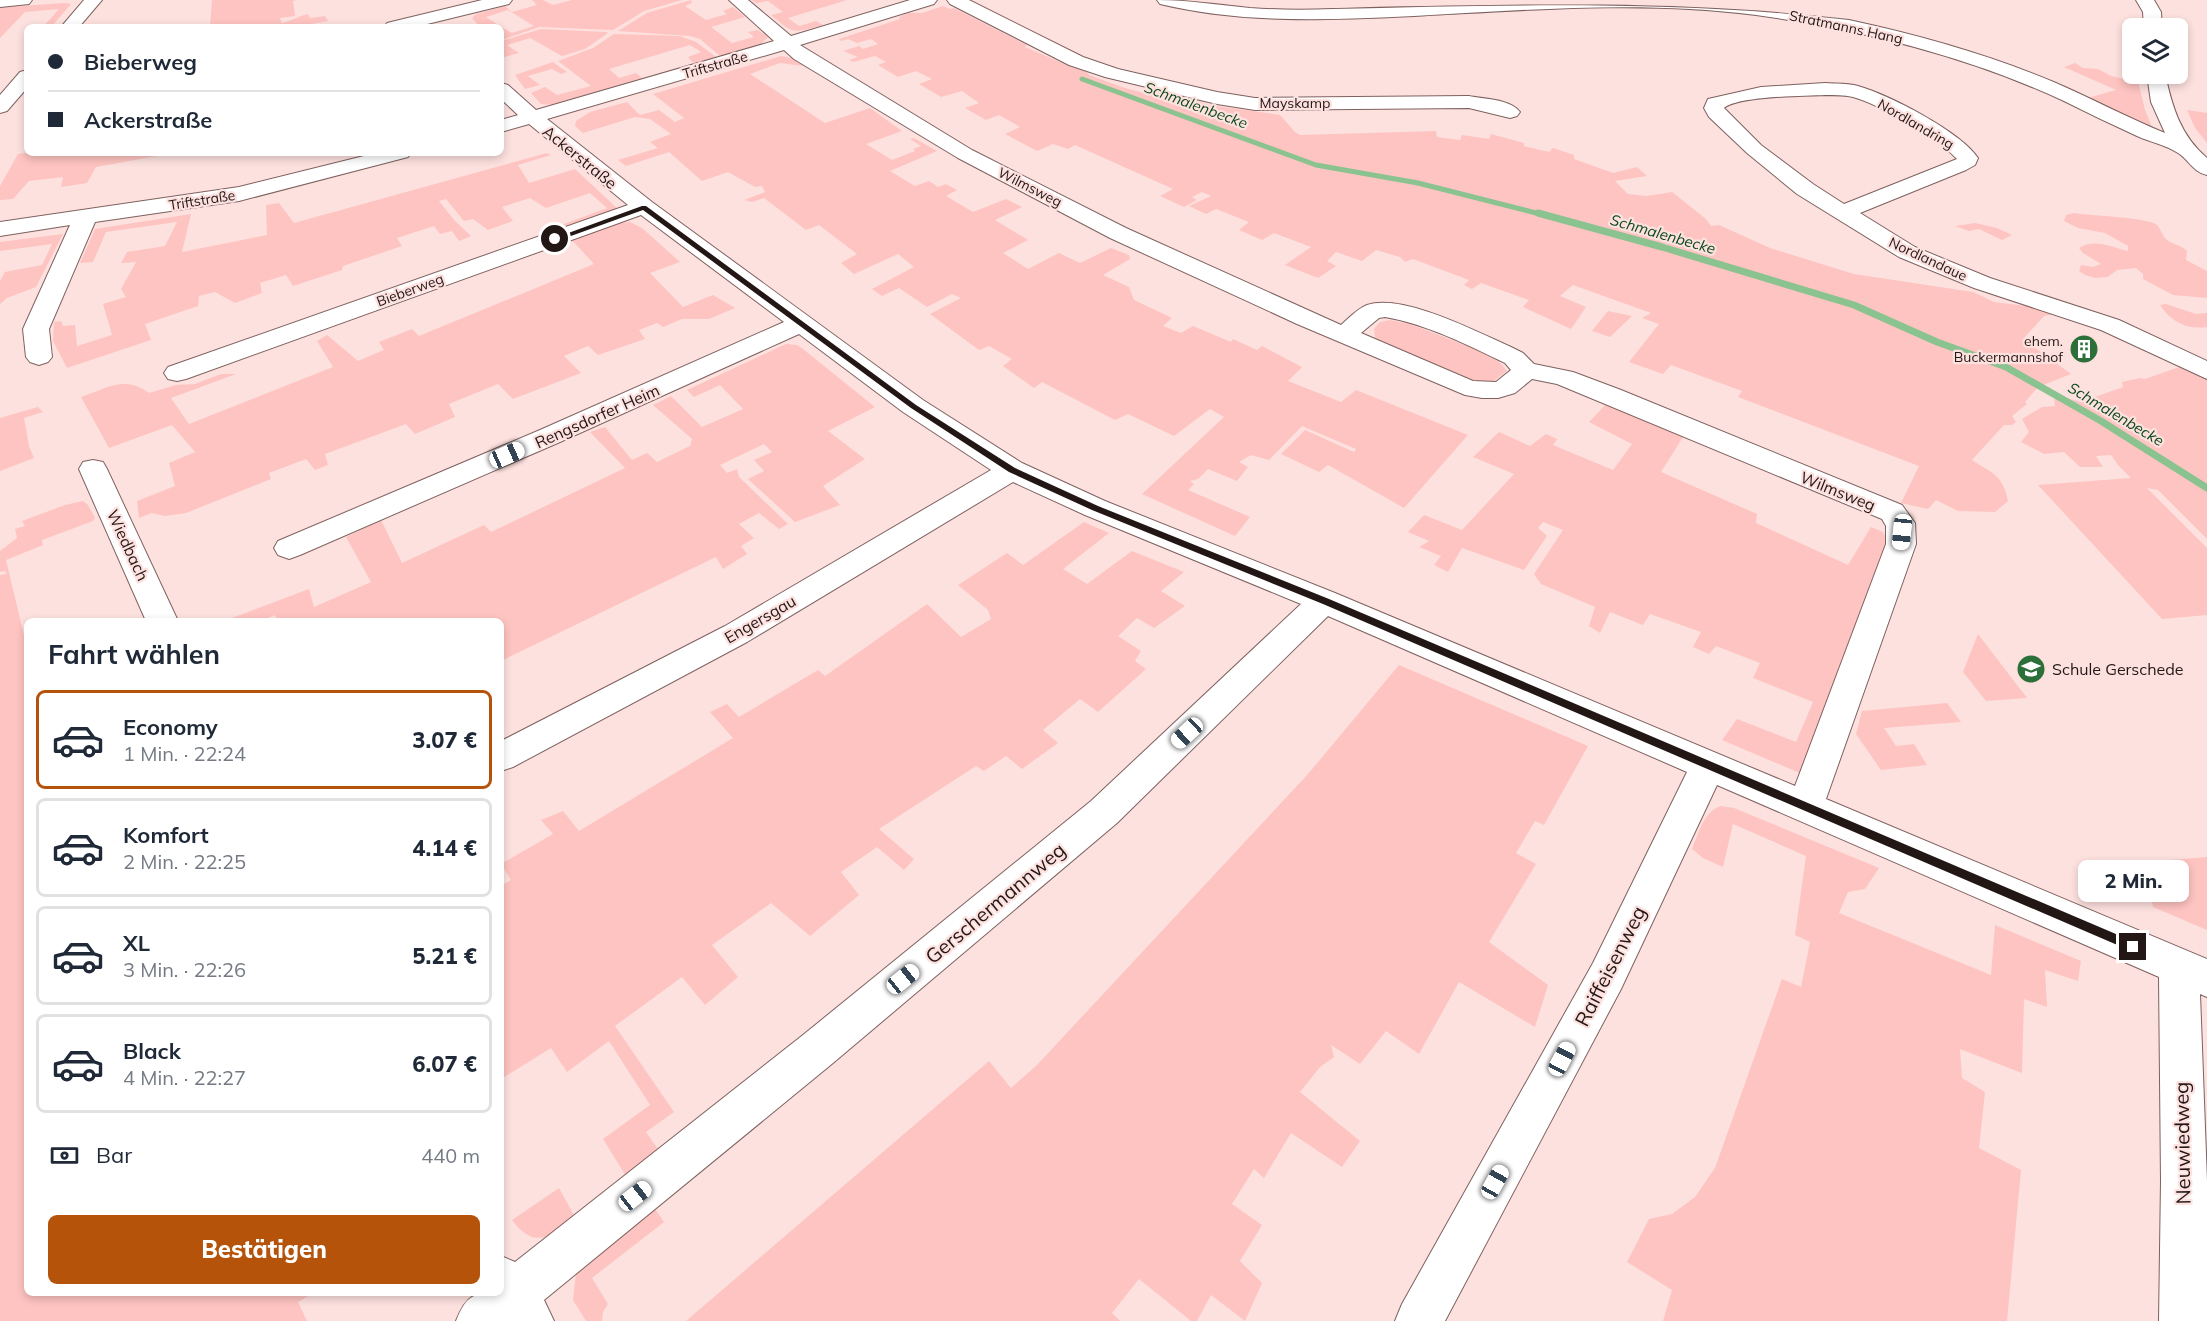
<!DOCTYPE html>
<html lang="de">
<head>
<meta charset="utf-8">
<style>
	body { margin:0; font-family:Mulish,sans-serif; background:#f6f6f7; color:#1f2937; height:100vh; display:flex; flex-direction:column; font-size:22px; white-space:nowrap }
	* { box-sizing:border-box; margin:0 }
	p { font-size:20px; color:#747a83 }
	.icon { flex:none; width:33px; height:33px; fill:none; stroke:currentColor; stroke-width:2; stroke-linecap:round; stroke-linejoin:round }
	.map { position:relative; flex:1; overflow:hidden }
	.drawer { position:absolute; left:24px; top:618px; width:480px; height:678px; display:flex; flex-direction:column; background:#fff; border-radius:9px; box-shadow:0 3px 9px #0003 }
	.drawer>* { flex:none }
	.hud { position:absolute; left:24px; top:24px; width:480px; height:132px; border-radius:9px; box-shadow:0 3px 9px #0003; display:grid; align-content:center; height:132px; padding:0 24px; background:#fff }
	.fabs { position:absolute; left:2122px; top:18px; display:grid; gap:12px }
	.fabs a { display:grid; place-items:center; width:66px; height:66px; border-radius:9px; background:#fff; box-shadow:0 3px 9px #0003; font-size:30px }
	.end { position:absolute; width:27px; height:27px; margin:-14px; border:8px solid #231716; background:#fff; box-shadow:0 0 0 3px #fff }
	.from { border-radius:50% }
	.bubble { position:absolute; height:42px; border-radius:9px; background:#fff; box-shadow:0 3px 9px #0003; font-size:20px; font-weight:800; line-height:42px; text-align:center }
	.car { position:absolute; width:18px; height:36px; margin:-18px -9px; border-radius:8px; box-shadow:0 0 4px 2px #0007; background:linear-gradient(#fff 24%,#345 0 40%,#fff 0 76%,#345 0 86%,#fff 0) }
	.hud b { display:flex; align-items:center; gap:21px; height:57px; font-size:22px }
	.hud b+b { border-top:2px solid #e0e1e3 }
	.hud i { width:15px; height:15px; background:#1f2937 }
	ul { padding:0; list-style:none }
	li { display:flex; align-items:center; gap:18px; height:99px; margin:0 12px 9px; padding:0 12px; border:3px solid #e0e1e3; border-radius:9px }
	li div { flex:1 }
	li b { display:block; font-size:22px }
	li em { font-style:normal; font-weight:800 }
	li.active { border-color:#b45309 }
	li>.icon { width:54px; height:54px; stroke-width:1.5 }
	h2 { padding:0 24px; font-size:27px; line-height:72px }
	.pay { display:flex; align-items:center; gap:15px; height:66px; padding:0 24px; font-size:22px }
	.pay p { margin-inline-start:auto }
	.button { display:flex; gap:12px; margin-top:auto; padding:12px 24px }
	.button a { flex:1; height:69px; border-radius:9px; background:#b45309; color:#fff; font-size:24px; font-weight:800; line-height:69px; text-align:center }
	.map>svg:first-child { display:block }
	.green { fill:#fec4c1 }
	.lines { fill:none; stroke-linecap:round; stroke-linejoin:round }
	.stream-far1 { stroke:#8ac290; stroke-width:5 }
	.stream { stroke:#8ac290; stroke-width:7 }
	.minor-casing { stroke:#7e615f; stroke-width:2 }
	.minor { fill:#fff; fill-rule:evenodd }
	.route { fill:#231716 }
	.labels { text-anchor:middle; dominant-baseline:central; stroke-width:4.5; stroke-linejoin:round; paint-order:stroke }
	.far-street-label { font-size:14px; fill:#231716; stroke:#fde1df }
	.far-poi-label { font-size:14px; fill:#231716; stroke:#fde1df; text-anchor:end }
	.far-water-label { font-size:15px; font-style:italic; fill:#08481a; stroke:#fde1df }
	.street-label { font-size:16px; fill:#231716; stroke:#fde1df }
	.poi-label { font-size:16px; fill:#231716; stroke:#fde1df; text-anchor:start }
	.near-street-label { font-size:20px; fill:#231716; stroke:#fde1df }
</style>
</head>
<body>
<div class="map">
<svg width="2207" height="1321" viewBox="0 0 2207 1321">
	<rect width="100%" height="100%" fill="#fde1df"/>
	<g class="green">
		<path d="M212,0h84l-3,1 2,15 -15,2 2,5c10,-2 16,-7 26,-9l2,4 15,-2 3,5 -34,6h-49l-1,-3 -34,3z"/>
		<polygon points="532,0 543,0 553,5 572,0 682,0 644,11 613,30 539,27 504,39 501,37 501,27 512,33 534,26 508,10 486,17 497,24 480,27 472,18 476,14 505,6 512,12 537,5"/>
		<polygon points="691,0 692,3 685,6 706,20 727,14 723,11 733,7 745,17 711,27 732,43 754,37 748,32 758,30 768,37 762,43 720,56 700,39 690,36 618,31 647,13"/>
		<path d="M751,0h96l-59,18 11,8 17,-5 7,4c-29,8 -29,10 -52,-10l12,-3 -15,-11 -12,2z"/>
		<polygon points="64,3 71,4 51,27 43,27 59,9 25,12 0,38 0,4 6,4 7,7"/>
		<path d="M943,6l7,3 4,-1 73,37 -2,2 42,18 18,5 4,5 36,13 38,10 8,-4 16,2 22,9 71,10 15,17 5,3 136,-4 1,6 23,3 2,-5 27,4 2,-5 33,9v3l25,6 4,-4 21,7v4l39,14 24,-6 10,9 -32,5 13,13 19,2 25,-4 34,27 5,7 8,-1 51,23 84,26 119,18 21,10 32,4 29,8 -11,2 -21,23 48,35 -33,13 -13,15 2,2 -15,12 4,6 -4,3h-8l-32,35c20,13 31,15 36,41l-13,11 -37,-1 -22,-11 -8,9 -27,-6 18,-37 -181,-69 4,-6 -71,-26 -8,9 -34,-12 30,-38 -17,-6 9,-5 -78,-28 -13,11 26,11 -15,22 -48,-22 6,-7 -48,-17 -9,6 -8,-4 5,-5 -56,-21 -8,3 -5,-5 -24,-7 -14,11 -26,-9 -9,9 9,5 -18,12 -33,-13 26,-18 -37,-14 -12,7 -23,-10 10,-8 -33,-13 -10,5 -17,-8 22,-10 -9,-4 -10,5 5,3 -13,7 -24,-11 13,-7 -98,-44 -7,4 -15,-5 -16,7 -32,-17 15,-7 -21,-12 -13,5 -21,-12 14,-5 -17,-12 -21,6 -22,-13 13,-5 -16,-8 -18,6 -20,-12 8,-3 -11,-6 -22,6 -4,-2 9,-3 -15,-6 16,-5 4,3 15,-5 -7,-5 -14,4 -9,-4 -7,2 -2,-2 61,-20 -1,-2 9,-4h14z"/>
		<polygon points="541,29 607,32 608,33 585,49 562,56 530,38 507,45 519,53 501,58 501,41"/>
		<polygon points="614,34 680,36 696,42 716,57 693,63 688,57 701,52 690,45 609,69 619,78 636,73 642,78 554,105 541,104 531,93 545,87 557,95 591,86 558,61 593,48"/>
		<polygon points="781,56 792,58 803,66 780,63 750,74 825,123 870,108 902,131 866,144 892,160 915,151 913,149 921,146 910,139 914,138 937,151 890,171 915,186 929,181 938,187 946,184 957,190 946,196 973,212 1006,199 1022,207 995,220 1028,240 1003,253 1028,269 1059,253 1080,263 1111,248 1129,255 1130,259 1103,275 1129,287 1134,300 1172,318 1163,326 1181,333 1193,326 1231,342 1233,339 1257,350 1262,346 1302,367 1288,381 1341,402 1356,390 1468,435 1404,508 1328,465 1319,472 1281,454 1305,430 1354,452 1356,449 1302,426 1269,460 1251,455 1239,462 1248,467 1237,481 1208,469 1198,479 1190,481 1194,484 1188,490 1250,517 1235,536 1142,494 1224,417 1210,409 1174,436 1128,414 1115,420 1042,382 1034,388 1003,366 1012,359 989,346 979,350 930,314 961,298 952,294 927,307 899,288 882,296 872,289 914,267 898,254 854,274 841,263 857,254 819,225 806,230 764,198 752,202 744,200 765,192 762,186 755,187 728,172 702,181 669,152 626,166 618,160 658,148 650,142 671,134 650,119 635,117 583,133 575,126 576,121 590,112 627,102 640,115 659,110 675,122 684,118 653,94"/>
		<polygon points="553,62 567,72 561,74 552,69 528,76 540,85 525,89 515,75"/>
		<polygon points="2075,63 2083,68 2098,69 2111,76 2134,81 2135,77 2137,77 2145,110 2152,127 2147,127 2088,98 2116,90 2064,67"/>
		<polygon points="2187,110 2207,113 2207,143 2195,128"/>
		<polygon points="27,153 173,153 96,167 87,183 61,187 63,177 29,181 13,199 0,200 0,186 18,154"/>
		<polygon points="547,153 551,155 518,165 529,183 575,169 619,210 560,232 556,227 607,208 590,193 546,208 530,198 502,207 513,221 488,230 473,219 464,221 446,199 439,201 455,221 471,236 459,241 452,231 440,234 434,226 397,238 402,246 343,266 342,270 293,286 286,275 260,283 262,293 235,303 215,292 199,296 198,306 145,324 151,340 67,368 53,341 54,322 61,321 63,326 75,325 77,346 112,335 103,304 126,297 121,289 136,262 121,263 127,252 165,246 177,222 106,232 93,262 80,263 95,229 191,214 182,252 267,235 266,205 279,203 294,223"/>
		<path d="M2074,213c15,3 74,4 83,12 4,4 5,11 10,15 7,5 14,5 20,11l-1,9 21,11v27l-34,-3 -30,-16v-5l-7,-6 -19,2 -9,7 -13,1 -10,-3 -6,-4 2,-6 12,2 8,-3 -18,-11 -4,-5c15,-10 33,-1 49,3v-5l-23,-13 -27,-5 -14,-7 2,-6z"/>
		<path d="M630,222l12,6 38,34 -30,11 33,34 30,-12 22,13 -26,11h-27l-19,8 -6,-4 -18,7 6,9 -47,16 -10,-9 -24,10 17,17 -68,26 -15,-15 -49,20 6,13 -40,17 -9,-10 -81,30 3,11 -13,5 -9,-11 -37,14 2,6 -85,34 -21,3 -13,-3 -13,5 -2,-17 38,-15 -6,-23 26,-11 -23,-27 -63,23 -28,-51c27,-9 43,-22 68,-4l27,-8 19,-1 26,-10h15l-65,24 18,26 144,-57 -16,-26 10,-6 31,26 26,-11 -5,-8 33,-13 7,7 175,-72 -23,-25 49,-16z"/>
		<polygon points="1975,223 1997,228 2012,235 2002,240 1979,229 1969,231 1955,226"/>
		<polygon points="63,234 36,287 7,298 0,304 0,281 5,272 42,265 52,244 0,251 0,242"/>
		<path d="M2166,304l30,10 11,-1v14c-20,3 -36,-5 -47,-22z"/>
		<polygon points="1608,311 1632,316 1610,337 1592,331"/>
		<polygon points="1390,320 1410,324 1494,356 1507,371 1491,383 1476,383 1380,342 1375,337 1374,329 1380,322"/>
		<polygon points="786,344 797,345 803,349 875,407 828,431 865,459 823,486 840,505 795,522 748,479 764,471 754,460 772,452 764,444 720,465 727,473 737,469 739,477 788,524 779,529 759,513 739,524 754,538 741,546 747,554 723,569 716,557 501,661 501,621 278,621 275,615 260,621 224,621 309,589 314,607 371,582 346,537 381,520 402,563 484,525 491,532 625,468 590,432 605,427 632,460 647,453 657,462 690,446 692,439 653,405 671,396 702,427 743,409 720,385 694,397 687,390"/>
		<polygon points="2182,366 2207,380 2207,539 2158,490 2147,488 2207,548 2207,615 2162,619 2038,485 2131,478 2118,465 2111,455 2096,456 2103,467 2080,467 2064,452 2044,454 2021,442 2029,432 2022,419 2042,407 2055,406 2054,399 2067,398 2081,402 2123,387 2122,382 2140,378 2145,379"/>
		<polygon points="1606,404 1683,437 1661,472 1757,514 1756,523 1848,565 1871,527 1883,532 1888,543 1802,774 1722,740 1737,719 1796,742 1813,702 1753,678 1760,663 1716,646 1709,654 1693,647 1701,632 1650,614 1643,625 1610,612 1600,633 1589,626 1595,607 1541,584 1534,574 1563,530 1543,522 1538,528 1547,536 1524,570 1462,548 1448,572 1434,565 1441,556 1419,547 1429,541 1408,532 1424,515 1462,530 1514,474 1473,457 1499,432 1530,446 1546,434 1557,439 1553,445 1613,470 1632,444 1589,422"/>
		<polygon points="38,407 43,412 24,418 29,446 34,458 0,471 0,418"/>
		<polygon points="83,501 88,505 95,518 93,521 42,540 43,545 6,560 27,648 27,1293 313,1293 298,1302 307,1321 0,1321 0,575 7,574 5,571 0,572 0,551 17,538 15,529 25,526 22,521 65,505"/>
		<polygon points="1084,522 1109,533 1063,569 1087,584 1132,551 1184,572 1161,591 1185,606 1154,628 1137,618 1118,636 1141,651 1135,661 1146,669 1098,712 1080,699 1043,730 1058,743 1022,769 1006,756 984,771 976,766 879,829 914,859 904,870 877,847 841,872 859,895 810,936 771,903 712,945 738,977 705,1005 682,977 615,1026 674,1112 646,1132 663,1156 629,1181 603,1139 650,1105 609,1041 567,1072 551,1048 501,1079 501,886 511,880 501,864 553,834 541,820 563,811 579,831 733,738 710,712 727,704 739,717 818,670 825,676 927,604 961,637 991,619 988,610 958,585 1007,553 1023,565"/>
		<polygon points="1978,634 2027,698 1986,701 1963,672"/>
		<polygon points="1399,665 1588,746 1544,825 1535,821 1516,853 1536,864 1489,942 1548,985 1535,1027 1459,982 1419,1054 1386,1031 1360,1064 1331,1045 1334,1057 1320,1067 1300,1092 1360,1141 1342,1167 1291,1133 1264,1178 1254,1169 1232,1204 1262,1225 1240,1261 1262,1283 1245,1321 1211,1295 1197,1321 1191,1321 1139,1279 1112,1313 1120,1321 686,1321 989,1061 1011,1088 1037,1065 1308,774"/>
		<polygon points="1947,703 1961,722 1884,728 1896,746 1914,744 1927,765 1881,770 1856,734 1862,711"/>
		<path d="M1721,806l13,2 145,60 -14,21 -17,3 -9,21 152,62 4,-50 86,36 -3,20 -33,-11 2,37 -23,-8 -2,74 -62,-24 2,29 23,14 -6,56 42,22 -14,151h-344l9,-31 -45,-28 22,-43 23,-5 23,-17 20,-29 67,-189 19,8 9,-45 -15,-7 11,-79 -73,-32 -10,43 -20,-9 -11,-9c7,-16 11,-37 29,-43z"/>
		<polygon points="2207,857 2207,930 2153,907 2145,862"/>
		<path d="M559,1188l17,31c-25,18 -42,31 -64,1z"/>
		<polygon points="653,1206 664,1222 592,1278 608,1304 603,1312 602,1321 586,1321 573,1300 576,1273"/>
	</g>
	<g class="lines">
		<polyline class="stream-far1" points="1082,79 1316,165 1418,183 1544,215"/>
		<polyline class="stream" points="1538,213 1662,247 1854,305 1937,342 2006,367 2101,421 2207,488"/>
		<g class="minor-casing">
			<g id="minor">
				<polygon points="0,0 32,0 29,4 0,7"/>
				<polygon points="84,0 102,0 79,27 61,27"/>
				<polygon points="482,0 512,0 509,4 415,27 384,27 387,23"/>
				<path d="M729,0h19l43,36 119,-36h27l-3,4 -134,41 172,105 154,78 215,97c8,-7 16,-16 26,-20 36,-12 110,27 144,42l12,6 11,11 39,8 48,18 281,115 13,18 1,21 -90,255 381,160v38l-7,-3 7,187v140h-48l2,-140 -2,-204 -442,-192 -96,204 -176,332h-50l7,-17 191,-341 94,-191 -359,-156 -211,207 -284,240 -289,237 10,21h-98c11,-27 17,-28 45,-28v-37l14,6 288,-227 288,-234 210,-197 -216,-89 -72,-33 -266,160 -234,125 -12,4v-30l224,-115 266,-156 -88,-58 -104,-78 -239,108 -260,113 -11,4 -11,-4 -4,-7 4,-7 262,-111 244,-108 -143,-107 -455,164 -9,2 -9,-2 -4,-6 4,-6 460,-162 -99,-81 -28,8v-12l17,-5 -17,-16v-16l7,2 28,25 238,-69zM784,50l10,9 164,99 152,80 187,86 168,71 17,3h16l17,-5 17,-14 25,5 325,135 4,7v18l-91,242 -460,-193 -230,-92 -83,-38 -99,-63 -271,-198 -105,-83zM1385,317c41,7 83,28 120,46l6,7 -15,12 -23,-1 -112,-48 18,-15z"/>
				<path d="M947,0h22l114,57 35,12 99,23 38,6 214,-2c14,3 42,3 51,16l-3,4 -7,2 -41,-10 -214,2 -38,-6 -112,-27 -36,-12 -119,-61z"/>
				<path d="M1157,0c32,0 62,5 93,8 28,2 55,2 83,1 173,-4 344,-9 516,11 70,15 141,35 207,63 37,16 72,35 109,50l-14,-31 -4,-28h18c7,32 15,61 42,84v17c-14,-3 -18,-15 -29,-22 -12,-8 -28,-11 -41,-17 -24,-11 -49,-23 -73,-35 -97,-45 -202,-71 -308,-86 -114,-15 -228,-5 -342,1 -85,4 -171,8 -254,-12z"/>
				<polygon points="2136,0 2154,0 2161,12 2162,28 2144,28 2143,12"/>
				<polygon points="27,70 27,88 7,111 0,113 0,95 20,72"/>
				<path d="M1825,83c11,1 22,0 33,3 31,9 102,45 120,72l-3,7 -9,5 -106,43 55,34 75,31 129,42 88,41v18l-106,-49 -127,-42 -75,-31 -102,-63 -50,-41 -38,-36 -5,-9 4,-9 53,-12zM1825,95c9,0 19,0 28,2 28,8 83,40 104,62l-113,45 -31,-20 -52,-39 -37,-37c14,-12 79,-12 101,-13z"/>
				<polygon points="376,153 411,153 408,157 239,201 95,222 49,329 52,357 48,362 39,365 30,362 26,357 23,329 70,225 0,236 0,222 239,187"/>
				<polygon points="93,460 103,462 107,469 178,621 146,621 79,469 83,462"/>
			</g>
		</g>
		<use href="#minor" class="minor"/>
	</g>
	<polygon class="route" points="642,206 646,206 916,405 1015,468 1098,506 1329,599 2137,943 2137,950 2129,950 1323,604 1092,510 1009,472 911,408 643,210 557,241 552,239"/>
	<defs>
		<g id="building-disc" transform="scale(1.5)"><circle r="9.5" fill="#2c6f39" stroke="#fde1df"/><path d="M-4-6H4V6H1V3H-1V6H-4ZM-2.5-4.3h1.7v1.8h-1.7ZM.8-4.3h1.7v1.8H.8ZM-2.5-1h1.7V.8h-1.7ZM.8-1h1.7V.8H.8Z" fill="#fff"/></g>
		<g id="school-disc" transform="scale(1.5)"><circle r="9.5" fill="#2c6f39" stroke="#fde1df"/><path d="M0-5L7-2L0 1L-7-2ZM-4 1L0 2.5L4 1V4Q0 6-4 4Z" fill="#fff"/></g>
	</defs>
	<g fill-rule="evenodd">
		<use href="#building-disc" x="2084" y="349"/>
		<use href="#school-disc" x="2031" y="669"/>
	</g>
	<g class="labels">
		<g class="far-street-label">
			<text transform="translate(1846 27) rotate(12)">Stratmanns Hang</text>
			<text transform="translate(715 65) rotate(-16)">Triftstraße</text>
			<text x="1295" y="103">Mayskamp</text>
			<text transform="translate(1916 124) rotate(30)">Nordlandring</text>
			<text transform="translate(1030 187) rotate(27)">Wilmsweg</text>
			<text transform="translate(202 200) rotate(-9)">Triftstraße</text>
			<text transform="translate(1928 259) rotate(25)">Nordlandaue</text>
			<text transform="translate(410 290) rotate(-20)">Bieberweg</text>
		</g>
		<g class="far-poi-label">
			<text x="2063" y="341">ehem.<tspan x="2063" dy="16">Buckermannshof</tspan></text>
		</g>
		<g class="far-water-label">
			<text transform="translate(1196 105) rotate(20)">Schmalenbecke</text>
			<text transform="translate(1663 234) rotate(16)">Schmalenbecke</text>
			<text transform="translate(2116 414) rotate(31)">Schmalenbecke</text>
		</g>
		<g class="street-label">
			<text transform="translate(580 157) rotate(39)">Ackerstraße</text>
			<text transform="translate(597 416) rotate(-24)">Rengsdorfer Heim</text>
			<text transform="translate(1838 491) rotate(22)">Wilmsweg</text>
			<text transform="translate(128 545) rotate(65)">Wiedbach</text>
			<text transform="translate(760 619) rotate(-30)">Engersgau</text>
		</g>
		<g class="poi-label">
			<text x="2052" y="669">Schule Gerschede</text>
		</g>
		<g class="near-street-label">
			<text transform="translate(995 903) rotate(-40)">Gerschermannweg</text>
			<text transform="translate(1610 966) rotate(-63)">Raiffeisenweg</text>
			<text transform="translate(2182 1143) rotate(-91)">Neuwiedweg</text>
		</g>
	</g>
</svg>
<div class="fabs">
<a><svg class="icon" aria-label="layers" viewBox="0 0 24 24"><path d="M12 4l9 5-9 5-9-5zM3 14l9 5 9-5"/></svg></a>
</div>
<i class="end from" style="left:555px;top:239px"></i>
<i class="end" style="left:2133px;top:947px"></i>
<div class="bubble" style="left:2078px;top:860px;width:111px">2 Min.</div>
<i class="car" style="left:507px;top:455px;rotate:66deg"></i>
<i class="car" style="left:1902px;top:532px;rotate:186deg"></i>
<i class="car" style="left:1187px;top:733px;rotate:227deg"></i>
<i class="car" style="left:903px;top:979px;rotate:51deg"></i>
<i class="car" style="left:1562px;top:1059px;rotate:28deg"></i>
<i class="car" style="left:1495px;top:1182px;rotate:29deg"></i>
<i class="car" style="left:635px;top:1196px;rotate:52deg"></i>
<div class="hud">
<b><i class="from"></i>Bieberweg</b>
<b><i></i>Ackerstraße</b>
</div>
<section class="drawer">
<h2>Fahrt wählen</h2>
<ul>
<li class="active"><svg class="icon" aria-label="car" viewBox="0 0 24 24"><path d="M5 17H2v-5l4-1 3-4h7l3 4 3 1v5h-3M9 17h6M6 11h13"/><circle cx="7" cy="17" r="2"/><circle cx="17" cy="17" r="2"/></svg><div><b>Economy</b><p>1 Min. · 22:24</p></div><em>3.07 €</em></li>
<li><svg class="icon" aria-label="car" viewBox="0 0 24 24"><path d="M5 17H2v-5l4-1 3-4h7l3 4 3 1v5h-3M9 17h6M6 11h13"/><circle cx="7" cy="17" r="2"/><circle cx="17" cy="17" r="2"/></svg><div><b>Komfort</b><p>2 Min. · 22:25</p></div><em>4.14 €</em></li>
<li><svg class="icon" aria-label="car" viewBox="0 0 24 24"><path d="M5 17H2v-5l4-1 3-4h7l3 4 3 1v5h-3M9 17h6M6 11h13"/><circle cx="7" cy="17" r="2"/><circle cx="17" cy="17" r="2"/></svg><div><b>XL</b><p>3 Min. · 22:26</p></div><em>5.21 €</em></li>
<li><svg class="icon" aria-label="car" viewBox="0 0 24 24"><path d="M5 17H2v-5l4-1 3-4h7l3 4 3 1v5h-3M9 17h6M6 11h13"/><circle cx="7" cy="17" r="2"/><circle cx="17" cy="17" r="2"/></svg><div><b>Black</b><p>4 Min. · 22:27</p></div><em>6.07 €</em></li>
</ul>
<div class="pay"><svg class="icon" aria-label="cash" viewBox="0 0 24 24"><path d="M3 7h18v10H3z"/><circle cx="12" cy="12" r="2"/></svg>Bar<p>440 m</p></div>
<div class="button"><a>Bestätigen</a></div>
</section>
</div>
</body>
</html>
